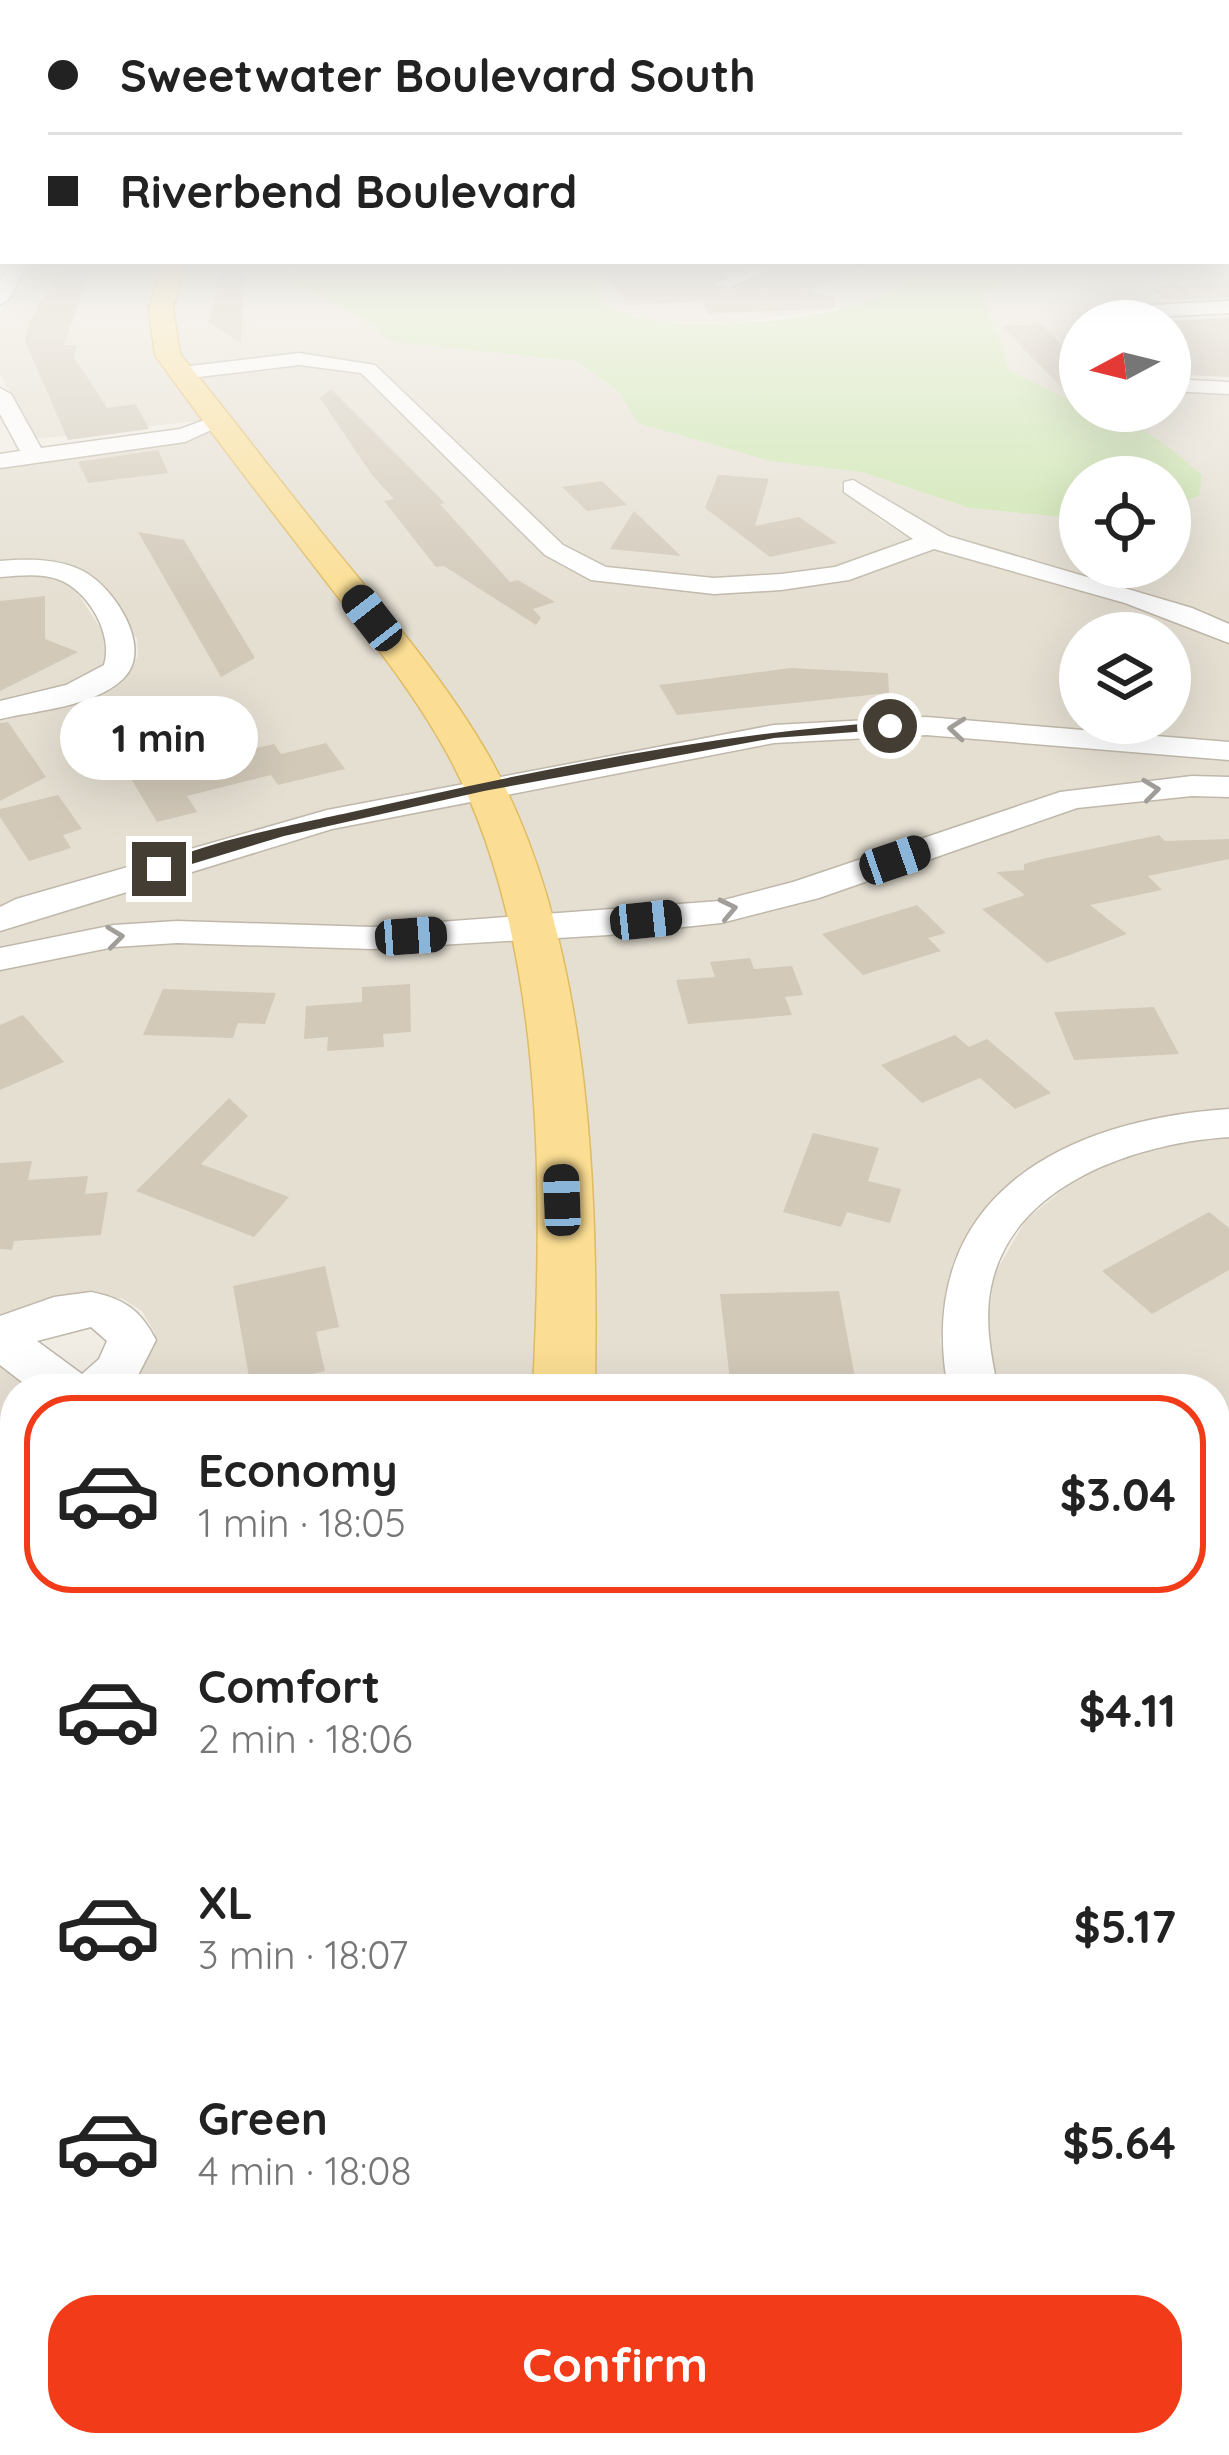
<!DOCTYPE html>
<html lang="en">
<head>
<meta charset="utf-8">
<style>
	body { margin:0; font-family:Quicksand,sans-serif; background:#f6f6f6; color:#222; height:100vh; display:flex; flex-direction:column; font-size:45px; white-space:nowrap }
	* { box-sizing:border-box; margin:0 }
	p { font-size:39px; color:#767676 }
	.icon { flex:none; width:66px; height:66px; fill:none; stroke:currentColor; stroke-width:2; stroke-linecap:round; stroke-linejoin:round }
	.map { position:relative; flex:1; overflow:hidden }
	.panel { position:absolute; left:0px; top:1374px; width:1230px; height:1083px; display:flex; flex-direction:column; background:#fff; border-radius:48px 48px 0 0; box-shadow:0 12px 48px #0002 }
	.panel>* { flex:none }
	.banner { position:absolute; left:0px; top:0px; width:1230px; height:264px; box-shadow:0 12px 48px #0002; display:grid; align-content:center; height:264px; padding:0 48px; background:#fff }
	.needle { width:78px; rotate:263deg }
	.fabs { position:absolute; left:1059px; top:300px; display:grid; gap:24px }
	.fabs a { display:grid; place-items:center; width:132px; height:132px; border-radius:50%; background:#fff; box-shadow:0 12px 48px #0002; font-size:60px }
	.end { position:absolute; width:54px; height:54px; margin:-27px; border:15px solid #433d34; background:#fff; box-shadow:0 0 0 6px #fff }
	.from { border-radius:50% }
	.bubble { position:absolute; height:84px; border-radius:42px; background:#fff; box-shadow:0 12px 48px #0002; font-size:39px; font-weight:700; line-height:84px; text-align:center }
	.car { position:absolute; width:36px; height:72px; margin:-36px -18px; border-radius:15px; box-shadow:0 0 9px 3px #0007; background:linear-gradient(#222 24%,#8ab4d8 0 40%,#222 0 76%,#8ab4d8 0 86%,#222 0) }
	.banner b { display:flex; align-items:center; gap:42px; height:114px; font-size:45px }
	.banner b+b { border-top:3px solid #e0e0e0 }
	.banner i { width:30px; height:30px; background:#222 }
	ul { padding:21px 0 0; list-style:none }
	li { display:flex; align-items:center; gap:36px; height:198px; margin:0 24px 18px; padding:0 24px; border:6px solid transparent; border-radius:48px }
	li div { flex:1 }
	li b { display:block; font-size:45px }
	li em { font-style:normal; font-weight:700 }
	li.active { border-color:#f23c19 }
	li>.icon { width:108px; height:108px; stroke-width:1.5 }
	.action { display:flex; gap:24px; margin-top:auto; padding:24px 48px }
	.action a { flex:1; height:138px; border-radius:48px; background:#f23c19; color:#fff; font-size:48px; font-weight:700; line-height:138px; text-align:center }
	.map>svg:first-child { display:block }
	.residential { fill:#e5dfd2; fill-rule:evenodd }
	.green { fill:#cbe5ad }
	.building { fill:#d2c9b9 }
	.lines { fill:none; stroke-linecap:round; stroke-linejoin:round }
	.minor-casing { stroke:#bfb8aa; stroke-width:3 }
	.major-casing { stroke:#dfbb64; stroke-width:3 }
	.minor { fill:#fff; fill-rule:evenodd }
	.major { fill:#fbde93; fill-rule:evenodd }
	.oneway { stroke:#a19e9a }
	.route { fill:#433d34 }
</style>
</head>
<body>
<div class="map">
<svg width="1229" height="2455" viewBox="0 0 1229 2455">
	<rect width="100%" height="100%" fill="#f1ede4"/>
	<g class="residential">
		<polygon points="28,263 165,263 152,299 152,323 205,420 36,439 0,374 0,317"/>
		<polygon points="181,263 299,263 289,268 294,281 362,318 390,341 576,361 619,392 639,423 770,461 861,472 969,508 1080,518 1080,567 1170,567 1170,506 1199,496 1131,424 1097,411 1170,411 1170,388 1229,391 1229,627 939,538 860,483 840,485 881,521 915,540 833,570 713,581 608,571 566,548 375,367 353,360 299,356 190,369 177,348 171,322 173,282"/>
		<polygon points="597,263 762,263 713,284 726,287 781,263 929,263 919,276 863,305 734,323 660,322 607,309 598,293"/>
		<polygon points="1140,263 1229,263 1229,304 1107,310 1081,320 1080,405 1009,370 983,293 997,285 1143,271"/>
		<path d="M296,361l63,10 184,181 19,14 29,12 60,10 132,-1 149,-40 201,57 75,28 21,11v101l-301,-24h-75l-85,8 -274,49 -300,-403zM1080,633h90v90h-90z"/>
		<polygon points="212,429 421,705 465,783 0,910 0,716 106,686 130,670 138,656 137,639 96,580 78,570 0,565 0,465"/>
		<polygon points="16,573 59,578 73,586 110,643 104,668 84,680 0,704 0,574"/>
		<polygon points="926,732 1229,758 1229,780 1073,790 797,883 715,904 544,918 501,791 778,740"/>
		<polygon points="1196,793 1229,794 1229,1112 1152,1119 1096,1134 1042,1162 987,1207 952,1264 940,1340 949,1389 588,1389 548,936 611,933 1081,806"/>
		<polygon points="472,797 509,920 0,950 0,930 273,842"/>
		<polygon points="513,938 540,1109 541,1389 123,1389 140,1373 155,1333 142,1311 123,1299 87,1293 8,1318 0,1314 0,968 115,945 173,941 300,948"/>
		<polygon points="1229,1135 1229,2042 1215,2030 1215,1389 996,1389 986,1341 994,1275 1026,1220 1073,1181 1120,1156 1169,1142"/>
		<polygon points="0,1365 31,1389 15,1389 15,1743 0,1784"/>
		<polygon points="15,1910 15,2442 477,2442 476,2455 0,2455 0,1954"/>
		<polygon points="1215,2100 1229,2105 1229,2455 551,2455 551,2442 1215,2442"/>
	</g>
	<path class="green" d="M299,263h298l1,30 10,16c17,4 36,11 54,13 69,7 222,-2 267,-59h211l3,8 -7,4 -139,10 -14,9 26,76 71,35v6c47,0 88,34 122,64l-3,21 -29,10v-29h-90v41h-5l-106,-10 -108,-36 -91,-11 -132,-38 -19,-31 -43,-31 -186,-20 -28,-23 -68,-37 -5,-13z"/>
	<g class="building">
		<polygon points="222,263 245,263 241,343 209,323"/>
		<polygon points="600,263 748,263 710,283 728,292 785,263 868,263 807,291 835,297 834,308 709,314 701,301 627,305"/>
		<polygon points="90,272 64,345 77,345 74,357 107,408 136,404 149,429 68,440 25,341 30,321 58,273"/>
		<polygon points="1229,283 1229,297 1165,300 1154,290 1165,290 1160,286"/>
		<polygon points="1229,318 1229,377 1184,375 1170,363 1170,321"/>
		<polygon points="1041,324 1080,364 1080,406 1001,326"/>
		<polygon points="331,389 445,503 440,504 510,582 518,580 555,602 533,609 541,618 536,625 444,566 436,567 384,501 394,499 372,475 320,398"/>
		<polygon points="158,450 168,473 88,483 78,462"/>
		<polygon points="718,475 769,479 755,526 799,517 837,543 770,557 705,508"/>
		<polygon points="602,481 627,505 587,511 562,487"/>
		<polygon points="634,511 681,556 610,549"/>
		<polygon points="138,532 184,540 255,658 221,677"/>
		<polygon points="45,596 45,639 78,652 0,691 0,601"/>
		<polygon points="791,668 888,673 889,693 677,715 659,685"/>
		<polygon points="8,722 46,777 0,801 0,723"/>
		<polygon points="326,743 345,769 278,785 271,775 187,796 197,812 157,822 130,777 274,744 281,754"/>
		<polygon points="58,795 82,829 63,835 71,848 29,861 0,817 0,809"/>
		<polygon points="1159,835 1165,841 1229,839 1229,859 1148,876 1162,890 1090,905 1127,934 1047,963 982,909 1025,895 996,872 1024,870 1024,864 1042,859"/>
		<polygon points="917,905 946,933 928,938 941,951 863,975 822,934"/>
		<polygon points="750,958 754,969 792,966 803,995 785,997 792,1015 688,1024 676,980 715,977 710,962"/>
		<polygon points="410,984 411,1032 383,1034 384,1047 327,1051 328,1037 304,1039 306,1006 362,1002 362,987"/>
		<polygon points="163,989 276,993 265,1024 238,1023 233,1038 143,1035"/>
		<polygon points="1154,1007 1179,1054 1074,1060 1054,1012"/>
		<polygon points="23,1015 64,1062 0,1090 0,1025"/>
		<polygon points="955,1035 969,1047 987,1039 1051,1093 1015,1109 980,1078 922,1103 881,1065"/>
		<polygon points="229,1098 248,1116 201,1164 289,1197 254,1237 136,1191"/>
		<polygon points="813,1133 879,1148 868,1181 901,1189 890,1223 847,1212 841,1227 783,1212"/>
		<polygon points="32,1161 28,1180 88,1176 85,1194 108,1192 101,1235 14,1241 12,1250 0,1249 0,1163"/>
		<polygon points="1209,1212 1229,1228 1229,1270 1152,1314 1102,1271"/>
		<polygon points="325,1266 339,1327 316,1332 325,1371 251,1388 233,1286"/>
		<polygon points="839,1291 857,1389 731,1389 720,1294"/>
	</g>
	<g class="lines">
		<g class="minor-casing">
			<g id="minor">
				<polygon points="10,263 28,263 9,299 0,305 0,282"/>
				<polygon points="758,263 781,263 729,288 714,284"/>
				<polygon points="1229,301 1229,313 1080,321 1111,307"/>
				<polygon points="299,353 375,365 563,545 606,567 714,578 781,574 835,567 913,539 844,492 844,482 853,480 948,536 1192,608 1229,624 1229,643 1125,603 934,549 849,580 781,590 714,594 591,580 545,555 361,373 299,365 182,379 172,373 182,367"/>
				<polygon points="1170,379 1229,382 1229,394 1170,391"/>
				<polygon points="0,388 11,394 41,448 180,429 218,415 229,422 185,442 0,468 0,454 20,451 0,414"/>
				<path d="M0,561c27,-2 58,-3 83,10 31,16 72,78 40,108 -30,28 -84,31 -123,40v-18l66,-16 38,-20c10,-30 -16,-76 -47,-86 -18,-6 -38,-3 -57,-2z"/>
				<polygon points="926,717 1229,742 1229,760 926,735 774,743 332,829 0,931 0,907 16,899 327,810 774,725"/>
				<polygon points="1192,776 1229,777 1229,797 1192,796 1077,808 819,898 721,923 608,935 372,949 177,943 114,947 0,970 0,948 114,925 177,921 372,927 720,901 793,882 1060,792"/>
				<path d="M1229,1109v28c-91,6 -217,46 -238,150 -7,34 0,69 7,102h-50c-35,-191 114,-269 281,-280z"/>
				<path d="M91,1292c33,7 49,17 65,48l-25,49h-100l-31,-24v-49l54,-19zM91,1327l16,14 -8,18 -17,15 -45,-33z"/>
				<polygon points="15,1793 15,1892 0,1899 0,1800"/>
				<polygon points="1215,2035 1229,2040 1229,2108 1215,2103"/>
			</g>
		</g>
		<g class="major-casing">
			<g id="major">
				<path d="M162,263h22l-11,46 7,45c54,66 105,134 158,199 54,66 110,131 152,205 101,182 108,427 105,631h-62c10,-201 13,-455 -86,-636 -37,-67 -86,-126 -132,-186 -54,-70 -109,-140 -160,-212l-6,-46z"/>
				<polygon points="464,2442 564,2442 563,2455 463,2455"/>
			</g>
		</g>
		<use href="#minor" class="minor"/>
		<use href="#major" class="major"/>
	</g>
	<defs><path id="oneway-chevron" d="M-2-3.5L2.5 0L-2 3.5" fill="none" stroke-width="1.6" stroke-linecap="round" stroke-linejoin="round" transform="scale(3)"/></defs>
	<g class="oneway">
		<use href="#oneway-chevron" transform="translate(957 729) rotate(-175)"/>
		<use href="#oneway-chevron" transform="translate(1151 790) rotate(-7)"/>
		<use href="#oneway-chevron" transform="translate(728 909) rotate(-12)"/>
		<use href="#oneway-chevron" transform="translate(115 937) rotate(-7)"/>
	</g>
	<linearGradient id="sky" x2="0" y2="1"><stop stop-color="#8bbeea"/><stop offset="0.43" stop-color="#f9f7f3"/><stop offset="1" stop-color="#f9f7f3" stop-opacity="0"/></linearGradient>
	<rect width="1229" height="606" fill="url(#sky)"/>
	<path class="route" d="M890,722l5,7 -121,9 -290,53 -200,45 -125,38 -8,-5c36,-23 145,-45 192,-55 180,-41 362,-80 547,-92z"/>
</svg>
<div class="fabs">
<a><svg class="needle" viewBox="-14 -14 28 28"><path d="M0-13l5 13h-10z" fill="#e53935"/><path d="M0 13l5-13h-10z" fill="#767676"/></svg></a>
<a><svg class="icon" aria-label="locate" viewBox="0 0 24 24"><circle cx="12" cy="12" r="6"/><path d="M12 2v4M12 18v4M2 12h4M18 12h4"/></svg></a>
<a><svg class="icon" aria-label="layers" viewBox="0 0 24 24"><path d="M12 4l9 5-9 5-9-5zM3 14l9 5 9-5"/></svg></a>
</div>
<i class="end from" style="left:890px;top:726px"></i>
<i class="end" style="left:159px;top:869px"></i>
<div class="bubble" style="left:60px;top:696px;width:198px">1 min</div>
<i class="car" style="left:372px;top:618px;rotate:322deg"></i>
<i class="car" style="left:895px;top:860px;rotate:71deg"></i>
<i class="car" style="left:646px;top:920px;rotate:84deg"></i>
<i class="car" style="left:411px;top:936px;rotate:86deg"></i>
<i class="car" style="left:562px;top:1200px;rotate:358deg"></i>
<div class="banner">
<b><i class="from"></i>Sweetwater Boulevard South</b>
<b><i></i>Riverbend Boulevard</b>
</div>
<section class="panel">
<ul>
<li class="active"><svg class="icon" aria-label="car" viewBox="0 0 24 24"><path d="M5 17H2v-5l4-1 3-4h7l3 4 3 1v5h-3M9 17h6M6 11h13"/><circle cx="7" cy="17" r="2"/><circle cx="17" cy="17" r="2"/></svg><div><b>Economy</b><p>1 min · 18:05</p></div><em>$3.04</em></li>
<li><svg class="icon" aria-label="car" viewBox="0 0 24 24"><path d="M5 17H2v-5l4-1 3-4h7l3 4 3 1v5h-3M9 17h6M6 11h13"/><circle cx="7" cy="17" r="2"/><circle cx="17" cy="17" r="2"/></svg><div><b>Comfort</b><p>2 min · 18:06</p></div><em>$4.11</em></li>
<li><svg class="icon" aria-label="car" viewBox="0 0 24 24"><path d="M5 17H2v-5l4-1 3-4h7l3 4 3 1v5h-3M9 17h6M6 11h13"/><circle cx="7" cy="17" r="2"/><circle cx="17" cy="17" r="2"/></svg><div><b>XL</b><p>3 min · 18:07</p></div><em>$5.17</em></li>
<li><svg class="icon" aria-label="car" viewBox="0 0 24 24"><path d="M5 17H2v-5l4-1 3-4h7l3 4 3 1v5h-3M9 17h6M6 11h13"/><circle cx="7" cy="17" r="2"/><circle cx="17" cy="17" r="2"/></svg><div><b>Green</b><p>4 min · 18:08</p></div><em>$5.64</em></li>
</ul>
<div class="action"><a>Confirm</a></div>
</section>
</div>
</body>
</html>
